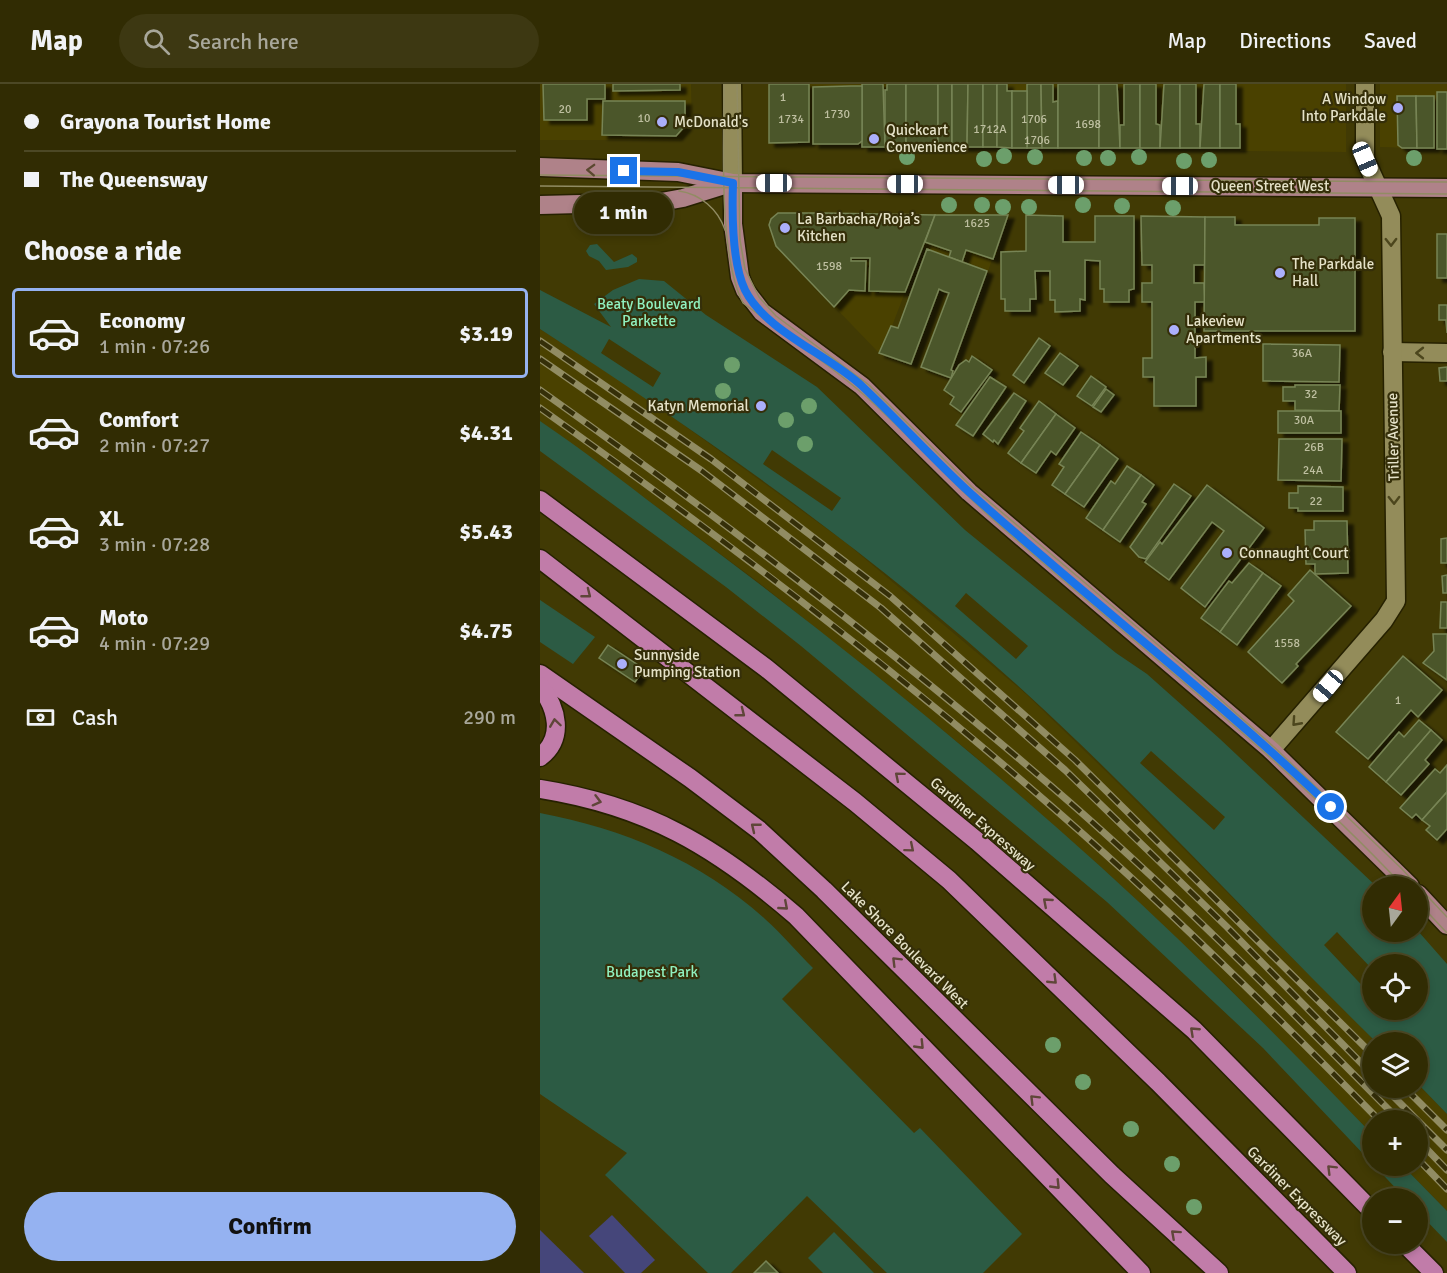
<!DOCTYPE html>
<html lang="en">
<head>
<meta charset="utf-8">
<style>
	body { margin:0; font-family:Signika,sans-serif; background:#3d3812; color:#f1f3f6; height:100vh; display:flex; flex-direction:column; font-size:22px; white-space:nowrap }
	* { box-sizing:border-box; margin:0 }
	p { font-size:20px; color:#a8a79a }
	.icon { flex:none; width:33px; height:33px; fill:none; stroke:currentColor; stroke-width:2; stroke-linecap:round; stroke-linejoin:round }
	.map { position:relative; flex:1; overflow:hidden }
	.sheet { display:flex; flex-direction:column; background:#312c03; width:540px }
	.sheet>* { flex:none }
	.top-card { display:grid; align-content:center; height:132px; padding:0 24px; background:#312c03 }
	.needle { width:39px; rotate:15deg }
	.controls { position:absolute; left:822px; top:792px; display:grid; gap:12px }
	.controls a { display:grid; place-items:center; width:66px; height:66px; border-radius:50%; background:#312c03; box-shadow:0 3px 9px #0003,0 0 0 2px #4c4825; font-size:30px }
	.end { position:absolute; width:27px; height:27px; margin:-14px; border:8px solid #1a73e8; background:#fff; box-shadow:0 0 0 3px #fff }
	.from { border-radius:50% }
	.bubble { position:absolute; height:42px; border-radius:21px; background:#312c03; box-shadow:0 3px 9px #0003,0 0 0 2px #4c4825; font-size:20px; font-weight:800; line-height:42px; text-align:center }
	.car { position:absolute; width:18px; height:36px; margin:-18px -9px; border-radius:8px; box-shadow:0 0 4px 2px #0007; background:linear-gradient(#fff 24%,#345 0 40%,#fff 0 76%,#345 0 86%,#fff 0) }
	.top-card b { display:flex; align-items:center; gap:21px; height:57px; font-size:22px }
	.top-card b+b { border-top:2px solid #4c4825 }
	.top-card i { width:15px; height:15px; background:#f1f3f6 }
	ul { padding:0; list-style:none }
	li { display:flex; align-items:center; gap:18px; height:90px; margin:0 12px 9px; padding:0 12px; border:3px solid transparent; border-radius:6px }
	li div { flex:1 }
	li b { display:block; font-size:22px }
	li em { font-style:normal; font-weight:800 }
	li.on { border-color:#95b2f1 }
	li>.icon { width:54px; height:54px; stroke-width:1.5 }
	h2 { padding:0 24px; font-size:27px; line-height:72px }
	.pay { display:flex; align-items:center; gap:15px; height:66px; padding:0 24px; font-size:22px }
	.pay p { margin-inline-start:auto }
	.action { display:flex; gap:12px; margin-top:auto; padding:12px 24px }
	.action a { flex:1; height:69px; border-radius:36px; background:#95b2f1; color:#111; font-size:24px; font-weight:800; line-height:69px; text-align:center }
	header { display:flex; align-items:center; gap:36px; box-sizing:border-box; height:84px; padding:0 30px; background:#312c03; border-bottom:2px solid #4c4825 }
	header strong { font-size:28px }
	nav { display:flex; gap:33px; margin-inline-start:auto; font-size:21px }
	.search { width:420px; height:54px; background:#3d3812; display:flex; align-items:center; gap:15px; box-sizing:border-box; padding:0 21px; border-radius:33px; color:#a8a79a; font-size:22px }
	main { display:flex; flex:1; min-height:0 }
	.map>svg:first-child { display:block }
	.built { fill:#4a4100 }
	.green { fill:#2c5b44; fill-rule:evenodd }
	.water { fill:#45467a }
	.building { fill:#4b5629; stroke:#778455; stroke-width:1.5; filter:url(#shadow) }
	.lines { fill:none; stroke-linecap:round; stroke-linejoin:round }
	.minor-casing { stroke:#262100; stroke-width:21 }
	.major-casing { stroke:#262100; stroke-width:21 }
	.highway-casing { stroke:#262100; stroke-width:21 }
	.minor { stroke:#938c5a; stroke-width:18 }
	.major { stroke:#af8289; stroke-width:18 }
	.highway { stroke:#c17ca9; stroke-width:18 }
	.tram { stroke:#918c63; stroke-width:1.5 }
	.rail-casing { stroke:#918c63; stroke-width:7 }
	.rail { stroke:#352f09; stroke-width:4.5; stroke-dasharray:14; stroke-linecap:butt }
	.tree { fill:#6c9f6b }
	.oneway { stroke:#5a482f }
	.oneway2 { stroke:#4c461d }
	.oneway3 { stroke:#5f4639 }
	.route { stroke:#1a73e8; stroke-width:8 }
	.poi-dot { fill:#abaffb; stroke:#352f09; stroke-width:2 }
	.labels { text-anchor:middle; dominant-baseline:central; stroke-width:4.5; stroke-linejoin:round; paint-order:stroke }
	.number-label { font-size:12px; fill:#bebfa0 }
	.poi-label { font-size:15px; fill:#e5e2c8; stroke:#352f09; text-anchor:start }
	.street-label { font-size:15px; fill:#e5e2c8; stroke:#352f09 }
	.park-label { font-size:15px; fill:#90f1c0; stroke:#352f09 }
</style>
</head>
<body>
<header>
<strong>Map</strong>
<div class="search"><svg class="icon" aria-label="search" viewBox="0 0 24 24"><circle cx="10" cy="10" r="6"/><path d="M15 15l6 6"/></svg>Search here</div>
<nav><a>Map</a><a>Directions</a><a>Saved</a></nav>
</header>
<main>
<section class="sheet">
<div class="top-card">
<b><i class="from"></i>Grayona Tourist Home</b>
<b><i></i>The Queensway</b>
</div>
<h2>Choose a ride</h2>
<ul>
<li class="on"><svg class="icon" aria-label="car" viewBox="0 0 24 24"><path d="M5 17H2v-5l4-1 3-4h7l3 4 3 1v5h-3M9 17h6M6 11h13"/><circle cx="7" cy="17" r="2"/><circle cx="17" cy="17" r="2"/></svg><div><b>Economy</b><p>1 min · 07:26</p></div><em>$3.19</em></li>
<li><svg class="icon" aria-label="car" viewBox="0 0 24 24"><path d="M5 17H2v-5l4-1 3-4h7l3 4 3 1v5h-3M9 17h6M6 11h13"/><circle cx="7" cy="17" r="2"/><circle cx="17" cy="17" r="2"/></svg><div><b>Comfort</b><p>2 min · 07:27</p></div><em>$4.31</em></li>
<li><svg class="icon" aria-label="car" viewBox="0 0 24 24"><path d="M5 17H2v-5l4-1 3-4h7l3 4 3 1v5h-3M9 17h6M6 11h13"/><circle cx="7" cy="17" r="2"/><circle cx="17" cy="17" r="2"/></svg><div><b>XL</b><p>3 min · 07:28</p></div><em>$5.43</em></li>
<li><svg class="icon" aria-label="car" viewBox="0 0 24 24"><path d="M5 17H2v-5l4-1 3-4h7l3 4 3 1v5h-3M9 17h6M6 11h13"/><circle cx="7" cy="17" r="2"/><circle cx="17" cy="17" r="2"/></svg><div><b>Moto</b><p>4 min · 07:29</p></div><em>$4.75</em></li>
</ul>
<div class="pay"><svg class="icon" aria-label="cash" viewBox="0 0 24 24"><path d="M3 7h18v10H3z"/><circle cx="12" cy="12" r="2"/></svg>Cash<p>290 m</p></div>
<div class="action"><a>Confirm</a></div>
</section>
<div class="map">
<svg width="907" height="1189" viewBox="0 0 907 1189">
	<defs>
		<filter id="shadow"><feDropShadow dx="6" dy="4" stdDeviation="1.5" flood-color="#0009"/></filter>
	</defs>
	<rect width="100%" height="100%" fill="#413a04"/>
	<g class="built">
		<polygon points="0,0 151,0 152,43 141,56 0,56"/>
		<polygon points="229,0 806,0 806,68 700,67 700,64 680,64 322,63 321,60 318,60 229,59"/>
		<polygon points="840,0 907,0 907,65 840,63"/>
		<polygon points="238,129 283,129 468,131 448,187 382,164 344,263 341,263 339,269 236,162 229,141 231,135"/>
		<polygon points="0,245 105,313 305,458 486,610 582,703 836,958 832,958 832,1004 878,1004 878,1000 907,1030 907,1127 863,1082 878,1082 878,1036 832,1036 832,1050 685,900 562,784 432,670 217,497 0,337"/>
	</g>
	<g class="green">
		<polygon points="57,160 74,178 92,170 97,174 97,178 88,183 66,186 59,177 49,172 46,167 50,161"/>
		<path d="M99,195l25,2 42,34 111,72 148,143 151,123 31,21 73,65 156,147h-4v46l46,-1 29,33v150l-29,-30v-42h-42c-117,-115 -228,-237 -349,-348 -150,-137 -317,-255 -487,-365v-39l71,37 -17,-23 19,-14zM69,255l52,34 -8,14 -52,-34zM232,366l69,48 -9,13 -69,-47zM426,509l62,53 -12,13 -61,-53zM611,667l74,66 -11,13 -74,-67zM797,848l35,37v-5h46v46h-46v-14l-48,-51z"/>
		<path d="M0,337c49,33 95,70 142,105 145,107 285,220 419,341 94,85 183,176 271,267v32h31l44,45v31l-29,-30v-14h-13l-142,-150 -156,-146 -306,-256 -75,-59 -186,-136z"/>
		<polygon points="0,516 55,553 33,580 0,558"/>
		<path d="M0,729c84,16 161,48 225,106 17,15 32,33 48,49l-31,31 132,134 6,-5 102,106 -39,39h-96l-80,-77 -76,77h-23l-103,-98 22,-22 -87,-59z"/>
		<polygon points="294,1148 334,1189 283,1189 268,1174"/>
	</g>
	<g class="water">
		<polygon points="72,1131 115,1176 101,1189 85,1189 49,1152"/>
		<polygon points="0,1146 44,1189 0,1189"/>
	</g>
	<g class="building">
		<polygon points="3,0 65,0 65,15 47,15 47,36 4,36"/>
		<polygon points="73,0 140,0 140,6 73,7"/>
		<polygon points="229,0 269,0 269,58 229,59"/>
		<polygon points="322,0 343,0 345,63 322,63"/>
		<polygon points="347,0 366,0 366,63 345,63 345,6 347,6"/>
		<rect x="366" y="0" width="32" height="63"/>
		<rect x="398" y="0" width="14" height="63"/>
		<polygon points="412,0 428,0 427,63 412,63"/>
		<polygon points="428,0 443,0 443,63 427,63"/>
		<rect x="443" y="0" width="14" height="63"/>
		<polygon points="457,0 467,0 467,7 472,7 472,64 457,63"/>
		<polygon points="487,0 501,0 502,64 487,64"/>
		<polygon points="501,0 513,0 513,18 518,17 518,64 502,64"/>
		<rect x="518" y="0" width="41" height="64"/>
		<polygon points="559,0 577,0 580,64 559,64"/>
		<polygon points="584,0 600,0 600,64 580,64 580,41 584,41"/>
		<polygon points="600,0 616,0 616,40 620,41 620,64 600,64"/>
		<polygon points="624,0 640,0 640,64 620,64"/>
		<polygon points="640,0 656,0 656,40 660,40 660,64 640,64"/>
		<polygon points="664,0 680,0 680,64 660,64"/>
		<polygon points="680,0 696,0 696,40 700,40 700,64 680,64"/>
		<polygon points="311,2 322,2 322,57 318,60 273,60 273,3"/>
		<rect x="472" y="7" width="15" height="57"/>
		<rect x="897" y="8" width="10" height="57"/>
		<polygon points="857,12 876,12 877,64 862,64 858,61"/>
		<polygon points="876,12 894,12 894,64 877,64"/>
		<polygon points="63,17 145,17 145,42 136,52 62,51"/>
		<polygon points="238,129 283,129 395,131 365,208 329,207 330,174 311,174 311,177 326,177 325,207 309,206 294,223 236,162 229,141 231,135"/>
		<polygon points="395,131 468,131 453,175 426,166 422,178 409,173 411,167 385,158"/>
		<polygon points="486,131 523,132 523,158 555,158 555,132 594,132 594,205 589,206 589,218 564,218 564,205 560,205 560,177 545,176 545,216 540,215 540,227 515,228 515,216 510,216 510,187 495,187 496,215 490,215 490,227 465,227 465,215 461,215 461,168 486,167"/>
		<polygon points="601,132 665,133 665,181 654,181 654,199 664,199 665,218 655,218 655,274 666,273 666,293 656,293 656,322 614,322 614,293 603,293 603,274 612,274 612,218 602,218 602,199 612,199 612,181 602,181"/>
		<polygon points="665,133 695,133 695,141 779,141 779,134 815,134 815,247 664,247"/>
		<rect x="897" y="150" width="10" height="44"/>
		<polygon points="387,165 447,187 411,286 413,287 411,294 381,283 409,209 403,207 399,205 371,280 339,269 351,242 358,244"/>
		<polygon points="899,221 907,221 907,249 906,236 899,236"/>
		<polygon points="499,254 510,262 484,299 473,291"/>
		<polygon points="723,260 800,261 799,298 723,297"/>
		<polygon points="520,269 538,282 523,301 505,289"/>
		<polygon points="432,272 452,286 421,328 410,320 414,313 404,306 419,281 426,276 429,278"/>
		<polygon points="907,283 907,297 900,297 899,284"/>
		<polygon points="551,292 566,303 552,322 537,312"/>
		<polygon points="450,293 466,303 433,352 416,341"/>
		<polygon points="755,301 800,301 799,327 755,326 755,317 743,317 743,303 755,303"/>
		<polygon points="566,305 574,311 561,328 553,323"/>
		<polygon points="474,309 486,317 458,360 454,356 453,358 443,350"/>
		<polygon points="499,317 516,330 481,379 468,369 484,347 480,344"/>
		<rect x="738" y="327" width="63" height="22"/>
		<polygon points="516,330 535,344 516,371 511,367 496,389 481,379"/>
		<polygon points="541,348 560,361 525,410 512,401 524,383 519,380"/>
		<polygon points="739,355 802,355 801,397 738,396"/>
		<polygon points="560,361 578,375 544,423 525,410"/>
		<polygon points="587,382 601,391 563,446 546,434 571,397 575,400"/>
		<polygon points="601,391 614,401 602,418 606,420 580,458 563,446"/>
		<polygon points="634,400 651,412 606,475 599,473 590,463"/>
		<polygon points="667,401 724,444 665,523 641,504 684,447 672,438 629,496 605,478 620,458 622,460"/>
		<polygon points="758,402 803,403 803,427 758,427 758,424 749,424 749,409 758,409"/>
		<polygon points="774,437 807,437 808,489 775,490 775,480 766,480 765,446 774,446"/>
		<polygon points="907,454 907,479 901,479 901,455"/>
		<polygon points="709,479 723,489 680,548 661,534 689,497 692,499"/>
		<polygon points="770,486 811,522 756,580 758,582 742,599 708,568 754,517 748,511"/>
		<polygon points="723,489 741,502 697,561 680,548"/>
		<polygon points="907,491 907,509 903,509 902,492"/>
		<polygon points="901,518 907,518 907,544 900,544"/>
		<polygon points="893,550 907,550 907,596 883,579 894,567"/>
		<polygon points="68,561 104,585 95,598 59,574"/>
		<polygon points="863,572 902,606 878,633 871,626 828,675 796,648"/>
		<polygon points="879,636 891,646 846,698 829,683 859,648 864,653"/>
		<polygon points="891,646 902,656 885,676 889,680 861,711 846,698"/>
		<polygon points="907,681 907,708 882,736 876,730 872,734 860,724 895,685 900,689"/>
		<polygon points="907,708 907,745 897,756 886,746 890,742 882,736"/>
		<polygon points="226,1177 238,1189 214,1189"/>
	</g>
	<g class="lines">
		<g class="minor-casing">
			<g id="minor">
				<polyline points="192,0 193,99"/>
				<polyline points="852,268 907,269"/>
				<polyline points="731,666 844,536 856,517 851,132 825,75 825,0"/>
			</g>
		</g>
		<g class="major-casing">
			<g id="major">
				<polyline points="0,83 138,88 193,99 907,104"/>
				<polyline points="193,99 193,140 200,193 205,206 222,228 322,302 429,408 731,666 870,802"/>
				<polyline points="0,121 121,118 143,114 191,99"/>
				<polyline points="878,810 907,841"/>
			</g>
		</g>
		<g class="highway-casing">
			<g id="highway">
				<polyline points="0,416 226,584 437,757 654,946 832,1127"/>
				<polyline points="0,475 315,718 409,796 618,998 807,1189"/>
				<polyline points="0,590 150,694 219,746 284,806 572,1091 679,1189"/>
				<path d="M0,602c17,22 25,52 0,71"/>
				<path d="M0,705c107,17 175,57 256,127l345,357"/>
				<polyline points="865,1160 894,1189"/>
			</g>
		</g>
		<use href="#minor" class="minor"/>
		<use href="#major" class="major"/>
		<use href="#highway" class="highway"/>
		<g class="tram">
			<path d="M184,0c0,56 -6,172 19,219 40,30 82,58 120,91 46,40 87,88 134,129 136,120 282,231 406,363"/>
			<polyline points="197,0 200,156 205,185 219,213 236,232 329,301 432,403 644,583 734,663 861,784 907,833"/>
			<polyline points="0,91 907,98"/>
			<polyline points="0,102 907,110"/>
			<path d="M139,107c21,3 39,18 46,39"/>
			<polyline points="878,818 907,849"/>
		</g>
		<g class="rail-casing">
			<g id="rail">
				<polyline points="0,257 171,375 350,512 535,676 832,970"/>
				<polyline points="0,275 162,387 341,524 525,686 687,843 832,990"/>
				<path d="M0,306c176,125 347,255 511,396 122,105 235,220 348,334"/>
				<path d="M0,324c173,123 343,251 503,391 117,101 228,211 336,321"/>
				<polyline points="845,1004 907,1066"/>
				<polyline points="865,1004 907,1046"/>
				<polyline points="878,1056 907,1086"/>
				<polyline points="878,1075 907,1105"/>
			</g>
		</g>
		<use href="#rail" class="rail"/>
	</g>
	<g class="tree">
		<circle cx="464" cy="72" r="8"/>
		<circle cx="367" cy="73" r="8"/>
		<circle cx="495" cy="73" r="8"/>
		<circle cx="599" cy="73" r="8"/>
		<circle cx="544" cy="74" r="8"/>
		<circle cx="568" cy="74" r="8"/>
		<circle cx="874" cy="74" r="8"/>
		<circle cx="444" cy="75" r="8"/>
		<circle cx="669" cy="76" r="8"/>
		<circle cx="644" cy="77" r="8"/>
		<circle cx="409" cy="121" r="8"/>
		<circle cx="442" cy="121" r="8"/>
		<circle cx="543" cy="121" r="8"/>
		<circle cx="582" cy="122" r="8"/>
		<circle cx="463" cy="123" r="8"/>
		<circle cx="489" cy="123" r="8"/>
		<circle cx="633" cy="124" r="8"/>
		<circle cx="192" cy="281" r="8"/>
		<circle cx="183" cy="307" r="8"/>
		<circle cx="269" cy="322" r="8"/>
		<circle cx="246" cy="336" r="8"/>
		<circle cx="265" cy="360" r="8"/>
		<circle cx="513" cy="961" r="8"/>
		<circle cx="543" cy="998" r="8"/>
		<circle cx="591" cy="1045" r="8"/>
		<circle cx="632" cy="1080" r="8"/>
		<circle cx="654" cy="1123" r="8"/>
	</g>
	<defs><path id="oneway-chevron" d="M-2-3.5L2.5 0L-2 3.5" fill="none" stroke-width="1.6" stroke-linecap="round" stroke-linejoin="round" transform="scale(1.5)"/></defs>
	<use class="oneway" href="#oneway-chevron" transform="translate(51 86) rotate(-178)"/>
	<g class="oneway2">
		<use href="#oneway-chevron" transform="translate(851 158) rotate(89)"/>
		<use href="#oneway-chevron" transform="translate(880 269) rotate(-180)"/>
		<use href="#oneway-chevron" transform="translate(854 416) rotate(89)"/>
		<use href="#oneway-chevron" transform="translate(756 638) rotate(132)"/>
	</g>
	<g class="oneway3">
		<use href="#oneway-chevron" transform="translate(47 510) rotate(38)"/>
		<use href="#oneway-chevron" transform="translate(201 629) rotate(38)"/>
		<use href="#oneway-chevron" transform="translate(15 639) rotate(-98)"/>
		<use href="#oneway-chevron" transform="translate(359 692) rotate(-140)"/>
		<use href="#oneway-chevron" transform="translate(57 717) rotate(15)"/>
		<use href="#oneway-chevron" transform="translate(215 743) rotate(-141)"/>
		<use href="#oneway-chevron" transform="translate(370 764) rotate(40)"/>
		<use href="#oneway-chevron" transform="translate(507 818) rotate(-139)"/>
		<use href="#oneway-chevron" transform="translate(244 822) rotate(41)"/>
		<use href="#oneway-chevron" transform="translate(356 877) rotate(-135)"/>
		<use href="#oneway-chevron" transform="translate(513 896) rotate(44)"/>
		<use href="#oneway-chevron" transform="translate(654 947) rotate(-137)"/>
		<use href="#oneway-chevron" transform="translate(380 961) rotate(46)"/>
		<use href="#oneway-chevron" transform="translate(494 1015) rotate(-135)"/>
		<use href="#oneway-chevron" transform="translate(791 1085) rotate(-135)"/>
		<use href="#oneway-chevron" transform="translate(516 1101) rotate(46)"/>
		<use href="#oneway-chevron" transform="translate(635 1150) rotate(-138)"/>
	</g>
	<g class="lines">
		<path class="route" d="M84,87l54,1 55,11c-1,30 -1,80 12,107 21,42 85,65 118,97 36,34 69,71 106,105 119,107 246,204 362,315"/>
	</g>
	<g class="poi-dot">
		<circle cx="858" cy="24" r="6"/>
		<circle cx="122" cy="38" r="6"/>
		<circle cx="334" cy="55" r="6"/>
		<circle cx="245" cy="144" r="6"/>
		<circle cx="740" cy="189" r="6"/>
		<circle cx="634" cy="246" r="6"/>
		<circle cx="221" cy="322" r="6"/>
		<circle cx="687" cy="469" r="6"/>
		<circle cx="82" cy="580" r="6"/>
	</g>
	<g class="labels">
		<g class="number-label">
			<text x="243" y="13">1</text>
			<text x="25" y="25">20</text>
			<text x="297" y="30">1730</text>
			<text x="104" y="34">10</text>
			<text x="251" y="35">1734</text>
			<text x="494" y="35">1706</text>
			<text x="548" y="40">1698</text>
			<text x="450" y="45">1712A</text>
			<text x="497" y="56">1706</text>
			<text x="437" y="139">1625</text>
			<text x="289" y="182">1598</text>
			<text x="762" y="269">36A</text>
			<text x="771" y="310">32</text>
			<text x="764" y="336">30A</text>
			<text x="774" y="363">26B</text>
			<text x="773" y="386">24A</text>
			<text x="776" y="417">22</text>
			<text x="747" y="559">1558</text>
			<text x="858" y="616">1</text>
		</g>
		<g class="poi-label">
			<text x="846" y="15" text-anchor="end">A Window<tspan x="846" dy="17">Into Parkdale</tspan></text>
			<text x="134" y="38">McDonald's</text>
			<text x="346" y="46">Quickcart<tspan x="346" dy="17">Convenience</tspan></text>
			<text x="257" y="135">La Barbacha/Roja’s<tspan x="257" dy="17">Kitchen</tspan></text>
			<text x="752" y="180">The Parkdale<tspan x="752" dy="17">Hall</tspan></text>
			<text x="646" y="237">Lakeview<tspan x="646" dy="17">Apartments</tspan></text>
			<text x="209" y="322" text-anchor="end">Katyn Memorial</text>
			<text x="699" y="469">Connaught Court</text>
			<text x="94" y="571">Sunnyside<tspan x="94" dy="17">Pumping Station</tspan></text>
		</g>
		<g class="street-label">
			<text x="730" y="102">Queen Street West</text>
			<text transform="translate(853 353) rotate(-91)">Triller Avenue</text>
			<text transform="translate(443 740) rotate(41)">Gardiner Expressway</text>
			<text transform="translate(365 861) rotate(45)">Lake Shore Boulevard West</text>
			<text transform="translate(757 1112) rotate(45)">Gardiner Expressway</text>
		</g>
		<g class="park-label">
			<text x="109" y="220">Beaty Boulevard<tspan x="109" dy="17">Parkette</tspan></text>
			<text x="112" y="888">Budapest Park</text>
		</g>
	</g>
</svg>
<div class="controls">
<a><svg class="needle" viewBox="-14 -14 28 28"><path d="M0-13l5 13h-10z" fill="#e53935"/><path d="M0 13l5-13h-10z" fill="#a8a79a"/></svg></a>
<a><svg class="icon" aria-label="locate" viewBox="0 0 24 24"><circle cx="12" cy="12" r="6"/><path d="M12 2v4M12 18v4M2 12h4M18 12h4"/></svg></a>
<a><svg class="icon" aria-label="layers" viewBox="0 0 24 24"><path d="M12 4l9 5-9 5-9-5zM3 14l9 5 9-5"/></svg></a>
<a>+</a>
<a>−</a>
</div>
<i class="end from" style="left:791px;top:723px"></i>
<i class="end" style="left:84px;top:87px"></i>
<div class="bubble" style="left:34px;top:108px;width:99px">1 min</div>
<i class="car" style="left:825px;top:75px;rotate:157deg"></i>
<i class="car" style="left:234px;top:99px;rotate:270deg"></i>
<i class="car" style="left:365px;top:100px;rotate:270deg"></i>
<i class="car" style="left:526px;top:101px;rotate:270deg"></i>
<i class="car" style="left:640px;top:102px;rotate:270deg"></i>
<i class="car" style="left:788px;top:602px;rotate:220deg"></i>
</div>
</main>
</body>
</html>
